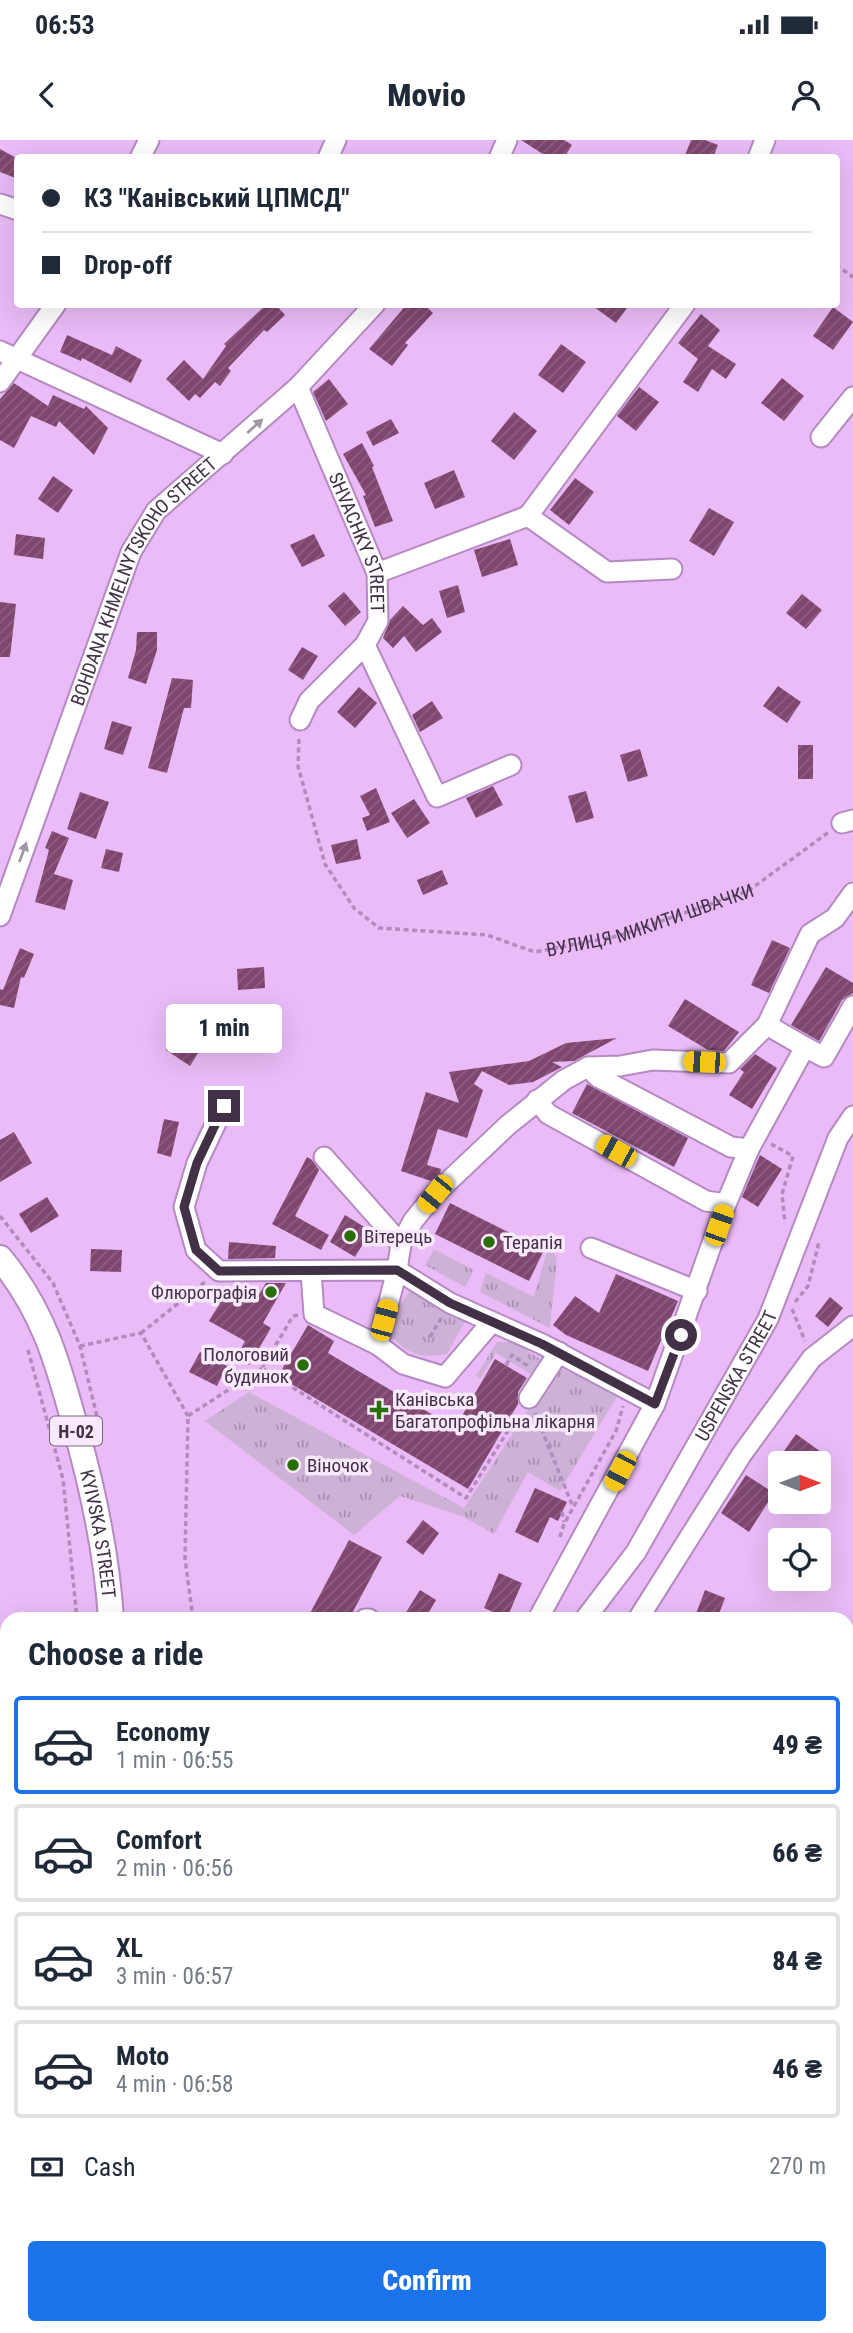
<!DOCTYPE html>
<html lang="en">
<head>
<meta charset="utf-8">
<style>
	body { margin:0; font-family:"Roboto Condensed",sans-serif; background:#f6f6f7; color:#1f2937; height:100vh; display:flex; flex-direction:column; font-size:26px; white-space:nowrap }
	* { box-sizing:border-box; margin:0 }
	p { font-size:23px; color:#747a83 }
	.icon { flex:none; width:38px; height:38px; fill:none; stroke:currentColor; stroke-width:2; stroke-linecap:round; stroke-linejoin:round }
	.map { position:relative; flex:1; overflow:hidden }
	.sheet { position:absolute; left:0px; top:1472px; width:854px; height:723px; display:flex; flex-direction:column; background:#fff; border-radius:21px 21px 0 0; box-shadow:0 7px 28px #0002 }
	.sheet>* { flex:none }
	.hud { position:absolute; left:14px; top:14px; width:826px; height:154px; border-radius:7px; box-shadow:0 7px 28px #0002; display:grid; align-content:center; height:154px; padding:0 28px; background:#fff }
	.needle { width:46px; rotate:90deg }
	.buttons { position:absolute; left:768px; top:1311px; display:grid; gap:14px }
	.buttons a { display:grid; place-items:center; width:63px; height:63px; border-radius:7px; background:#fff; box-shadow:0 7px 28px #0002; font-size:35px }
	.end { position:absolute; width:32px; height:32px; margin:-16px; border:9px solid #423047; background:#fff; box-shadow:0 0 0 4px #fff }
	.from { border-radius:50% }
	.bubble { position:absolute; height:49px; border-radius:7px; background:#fff; box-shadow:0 7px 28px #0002; font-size:23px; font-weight:800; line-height:49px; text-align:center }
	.car { position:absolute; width:21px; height:42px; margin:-21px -10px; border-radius:9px; box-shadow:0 0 5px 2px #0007; background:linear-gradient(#f5c518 24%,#345 0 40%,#f5c518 0 76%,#345 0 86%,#f5c518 0) }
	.hud b { display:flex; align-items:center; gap:24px; height:66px; font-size:26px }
	.hud b+b { border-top:2px solid #e0e1e3 }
	.hud i { width:18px; height:18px; background:#1f2937 }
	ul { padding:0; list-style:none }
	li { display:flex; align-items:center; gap:21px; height:98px; margin:0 14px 10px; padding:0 14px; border:4px solid #e0e1e3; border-radius:7px }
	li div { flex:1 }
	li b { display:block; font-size:26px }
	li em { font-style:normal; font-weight:800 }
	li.on { border-color:#1a73e8 }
	li>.icon { width:63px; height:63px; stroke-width:1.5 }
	h2 { padding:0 28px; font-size:32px; line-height:84px }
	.pay { display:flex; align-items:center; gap:18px; height:77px; padding:0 28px; font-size:26px }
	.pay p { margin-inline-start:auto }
	.action { display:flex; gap:14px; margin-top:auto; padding:14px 28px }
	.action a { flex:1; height:80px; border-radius:7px; background:#1a73e8; color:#fff; font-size:28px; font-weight:800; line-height:80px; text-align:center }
	.status { display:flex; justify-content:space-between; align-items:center; height:49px; padding:0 35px; background:#fff; direction:ltr }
	.status svg { height:19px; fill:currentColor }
	header { display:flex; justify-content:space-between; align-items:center; height:91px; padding:0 28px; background:#fff; font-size:32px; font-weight:800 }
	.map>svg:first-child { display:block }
	.grass { fill:url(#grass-tufts) }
	.green { fill:#ceb1d6 }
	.building { fill:url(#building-hatch) }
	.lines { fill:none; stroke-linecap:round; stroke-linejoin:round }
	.minor-casing { stroke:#b589c2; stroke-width:23 }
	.major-casing { stroke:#b589c2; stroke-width:28 }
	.path { stroke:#b18bbb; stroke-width:3.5; stroke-dasharray:5 3.5; stroke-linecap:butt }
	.minor { stroke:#fff; stroke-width:19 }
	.major { stroke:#fff; stroke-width:24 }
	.oneway { fill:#a098a3 }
	.route { stroke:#423047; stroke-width:9 }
	.poi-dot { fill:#2a6e08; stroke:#f8eafc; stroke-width:2.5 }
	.labels { text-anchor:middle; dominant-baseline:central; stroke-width:7; stroke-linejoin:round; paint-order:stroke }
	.shield { fill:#f8eafc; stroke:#79687d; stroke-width:2 }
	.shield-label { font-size:18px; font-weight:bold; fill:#423047 }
	.street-label { font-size:19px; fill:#423047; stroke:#f8eafc }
	.poi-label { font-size:19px; fill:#423047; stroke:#f8eafc; text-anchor:start }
</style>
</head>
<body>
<div class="status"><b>06:53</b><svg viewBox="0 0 49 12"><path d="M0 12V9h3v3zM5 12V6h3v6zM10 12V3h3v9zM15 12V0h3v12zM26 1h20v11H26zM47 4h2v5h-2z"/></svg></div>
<header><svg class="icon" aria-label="back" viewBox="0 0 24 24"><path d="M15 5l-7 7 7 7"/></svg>Movio<svg class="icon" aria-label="person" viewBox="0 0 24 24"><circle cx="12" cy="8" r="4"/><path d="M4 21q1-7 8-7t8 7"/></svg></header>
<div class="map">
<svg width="853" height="2193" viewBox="0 0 853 2193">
	<defs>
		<pattern id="grass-tufts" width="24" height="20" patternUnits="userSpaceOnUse" patternTransform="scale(1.75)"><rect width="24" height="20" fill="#ceb1d6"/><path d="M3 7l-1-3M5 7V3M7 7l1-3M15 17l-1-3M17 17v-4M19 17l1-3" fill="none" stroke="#a990af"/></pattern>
		<pattern id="building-hatch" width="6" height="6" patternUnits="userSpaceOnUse" patternTransform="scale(1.75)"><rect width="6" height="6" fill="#7f466f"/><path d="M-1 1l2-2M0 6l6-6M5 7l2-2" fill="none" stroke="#8d5f81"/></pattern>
	</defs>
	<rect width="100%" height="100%" fill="#eabbf7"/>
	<g class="grass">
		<polygon points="549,1104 557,1119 550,1188 480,1152 486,1133 534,1157"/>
		<polygon points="434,1109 474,1130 465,1147 425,1125"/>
		<path d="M411,1150l57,26 -21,38c-24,4 -39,2 -55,-18v-22z"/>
		<polygon points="497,1202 514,1202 540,1219 541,1224 534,1236 496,1213 480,1239 476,1236"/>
		<polygon points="556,1227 621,1250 560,1351 528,1332 494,1394 462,1376 400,1356 354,1395 205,1281 249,1252 464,1368"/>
	</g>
	<polygon class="green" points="180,2188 502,2188 501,2193 177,2193"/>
	<g class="building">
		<polygon points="521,0 564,0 572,5 564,18 549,18"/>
		<polygon points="691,0 705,0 718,5 713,18 684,18"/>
		<polygon points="0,9 18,19 18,39 0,32"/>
		<polygon points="267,164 275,164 285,175 267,192 264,190 228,228 231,231 220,246 215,242 200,258 195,254 189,261 166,239 184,220 203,239 226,206 224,204"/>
		<polygon points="407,164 424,164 433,173 405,203 408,205 392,226 369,209"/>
		<polygon points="590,164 630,164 616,183"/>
		<polygon points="833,167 853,182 833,210 813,196"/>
		<polygon points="701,174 720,190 708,206 736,224 726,239 712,229 698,252 683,242 698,219 678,203"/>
		<polygon points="67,195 112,215 116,206 142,220 131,243 82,218 81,221 60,212"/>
		<polygon points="561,204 586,222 563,253 538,235"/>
		<polygon points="782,238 804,256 784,281 761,263"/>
		<polygon points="329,239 348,264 326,281 313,252"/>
		<polygon points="14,243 48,266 53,255 84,269 86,266 108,288 94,315 59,281 56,287 31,276 14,308 0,300 0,259"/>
		<polygon points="639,247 659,262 636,291 617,276"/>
		<polygon points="514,272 537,291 514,320 491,301"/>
		<polygon points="391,279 399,293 373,306 366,292"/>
		<polygon points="362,303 374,326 372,327 393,381 375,387 363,356 366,355 343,314"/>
		<polygon points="454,330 465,357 435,369 424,343"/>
		<polygon points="53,336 73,350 58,373 38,359"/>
		<polygon points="575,338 594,352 569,385 550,370"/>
		<polygon points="709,368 734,382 714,416 689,401"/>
		<polygon points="16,394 45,398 43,419 14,415"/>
		<polygon points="314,394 325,416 302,427 290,405"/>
		<polygon points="510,399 518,425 482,437 474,410"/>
		<polygon points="458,445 465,472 447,478 439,451"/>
		<polygon points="344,452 361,472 345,486 328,466"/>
		<polygon points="802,454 822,470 806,489 786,473"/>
		<polygon points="0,462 16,464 10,517 0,517"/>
		<polygon points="403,466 423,485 432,478 442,492 416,512 404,496 393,508 383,498 390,480"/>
		<polygon points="137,492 157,492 157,510 146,544 128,538 136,510"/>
		<polygon points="302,507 318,516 303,540 288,530"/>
		<polygon points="172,538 193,540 191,568 184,568 167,633 148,628"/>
		<polygon points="778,546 801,562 787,583 763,566"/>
		<polygon points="359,547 377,563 355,588 337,572"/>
		<polygon points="432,561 443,578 420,592 412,575"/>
		<polygon points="112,581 132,587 123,615 104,609"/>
		<rect x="798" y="605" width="15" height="34"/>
		<polygon points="640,609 648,636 628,642 620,615"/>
		<polygon points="493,646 503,665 476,678 466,658"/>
		<polygon points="376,648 390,682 367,691 362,678 370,675 360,656"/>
		<polygon points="586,651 594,678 576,683 568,656"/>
		<polygon points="80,652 109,662 96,699 67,689"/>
		<polygon points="414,659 430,683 407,698 391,673"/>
		<polygon points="52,691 69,698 54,734 73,740 65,770 35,762 49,710 45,708"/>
		<polygon points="357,699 361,719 336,724 331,705"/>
		<polygon points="106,709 123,713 119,732 101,728"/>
		<polygon points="442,730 448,744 423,755 417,740"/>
		<polygon points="772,800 790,808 769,853 751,845"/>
		<polygon points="20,808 34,814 24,838 21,837 14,868 0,865 0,849 3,850"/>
		<polygon points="264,827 265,848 238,850 237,829"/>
		<polygon points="826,827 853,843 853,853 842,860 819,901 791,885"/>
		<polygon points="685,859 739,892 724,911 708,910 668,886"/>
		<polygon points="175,895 200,910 190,926 166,910"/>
		<polygon points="617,898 574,921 552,922 562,927 533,942 509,945 482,931 474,944 483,950 467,998 438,989 427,1025 441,1029 440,1033 431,1041 401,1031 426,952 459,963 449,932 529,921 566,903"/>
		<polygon points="755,914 777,928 752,969 729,955 744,932 740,929"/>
		<polygon points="587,944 688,998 674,1027 572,973"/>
		<polygon points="164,979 179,982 171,1017 157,1013"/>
		<polygon points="14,992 32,1023 0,1042 0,1000"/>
		<polygon points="760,1015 782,1029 758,1067 742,1057"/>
		<polygon points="307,1017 312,1020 319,1030 295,1076 329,1095 321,1110 272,1084"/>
		<polygon points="47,1057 59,1076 31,1093 19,1074"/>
		<polygon points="450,1063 544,1110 529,1141 435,1094"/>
		<polygon points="345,1075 371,1091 355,1117 330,1102"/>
		<polygon points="229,1102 276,1106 275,1118 228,1119"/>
		<polygon points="91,1109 122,1110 121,1132 90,1131"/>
		<polygon points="616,1134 678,1161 648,1231 566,1195 553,1185 575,1156 599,1173"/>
		<polygon points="266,1143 286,1143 263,1183 271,1188 249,1225 236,1218 245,1201 209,1181 229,1148 254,1163"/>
		<polygon points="830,1157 843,1168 828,1187 815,1176"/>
		<polygon points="308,1185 334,1201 328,1213 455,1288 495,1219 527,1238 518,1252 518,1264 468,1349 278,1236"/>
		<polygon points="200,1212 227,1226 217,1246 189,1232"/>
		<polygon points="796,1294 824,1314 817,1323 788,1323 780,1317"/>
		<polygon points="746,1335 774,1353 749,1392 721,1373"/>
		<polygon points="535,1348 567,1362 558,1381 550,1377 538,1403 515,1392"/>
		<polygon points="423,1380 439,1393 423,1415 406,1402"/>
		<polygon points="349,1400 382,1417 349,1479 307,1479"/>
		<polygon points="499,1433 522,1443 507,1478 484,1468"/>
		<polygon points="420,1450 436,1460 425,1479 413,1479 405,1474"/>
		<polygon points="705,1450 725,1458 717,1479 694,1479"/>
	</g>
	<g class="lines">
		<g class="minor-casing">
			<g id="minor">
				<polyline points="140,18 149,0"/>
				<polyline points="328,18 336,0"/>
				<polyline points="499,18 507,0"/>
				<polyline points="758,18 765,0"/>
				<polyline points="0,64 18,70"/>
				<polyline points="0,211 223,314"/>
				<polyline points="0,242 56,164"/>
				<path id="s2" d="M298,247l79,186 1,48 -13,24 -56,56 -9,19"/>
				<polyline points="821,297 853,257"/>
				<polyline points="528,376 685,164"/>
				<polyline points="528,376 607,432 672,429"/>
				<polyline points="377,433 528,376"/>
				<polyline points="365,505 437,657 511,625"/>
				<polyline points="842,683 853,680"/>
				<path id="s3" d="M0,776l131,-364 25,-41 142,-124 77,-83"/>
				<polygon points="767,885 805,907 749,1009 726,1064 655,1264 542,1204 450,1163 397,1130 401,1104 413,1081 435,1054 508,985 564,940 588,927 620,926 653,920 729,923"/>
				<polyline points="767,885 810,794 835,778 853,753"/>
				<polyline points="805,907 824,917 853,866"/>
				<polyline points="588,927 598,937 731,1007 749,1009"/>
				<polyline points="537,960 548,974 706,1061 726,1064"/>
				<polyline points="224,966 197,1023 184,1067 196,1110 219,1131 397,1130 378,1205 403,1224 445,1237 491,1183"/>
				<polyline points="324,1017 401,1104"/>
				<polyline points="591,1108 697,1151"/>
				<polyline points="311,1132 314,1174 378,1205"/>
				<polyline points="529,1258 559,1212"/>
				<polyline points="365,1479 369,1479"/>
				<polyline points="538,1479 655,1264"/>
				<path id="s4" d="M585,1479l51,-67 132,-233 70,-181 15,-22"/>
				<polyline points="638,1479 742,1314 812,1218 853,1186"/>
				<polyline points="0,1916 7,1918"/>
				<polyline points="29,2193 33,2188"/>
				<polyline points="365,2193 367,2188"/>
			</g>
		</g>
		<g class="major-casing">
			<g id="major">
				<path id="s5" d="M0,1118c45,54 59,109 77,175 17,61 30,123 34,186"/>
				<polyline points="144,2193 147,2188"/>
			</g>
		</g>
		<g class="path">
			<polyline points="836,125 853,137"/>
			<path id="s1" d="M299,599l-1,27 27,98 29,44 25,20 108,7 48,17 83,-16 130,-45 81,-59"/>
			<polyline points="771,1004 793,1016 782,1054 785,1083"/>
			<polyline points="0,1076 53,1143 80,1206 101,1293"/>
			<polyline points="795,1162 808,1146 819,1102"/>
			<polyline points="792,1169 805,1201"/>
			<polyline points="298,1175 293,1176 262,1228 466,1358 519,1273"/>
			<polyline points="141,1193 205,1142"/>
			<polyline points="430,1197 442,1177"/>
			<polyline points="80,1206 141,1193 188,1276"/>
			<polyline points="28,1210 63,1339 77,1479"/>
			<polyline points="506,1225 512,1215 528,1226"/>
			<polyline points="461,1253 473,1259"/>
			<polyline points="535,1273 573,1367"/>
			<polyline points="562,1372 564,1382"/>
			<polyline points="560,1397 564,1384 616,1291 623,1266"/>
			<polyline points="193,1479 185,1418 188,1276 262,1228"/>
			<polyline points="847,2173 853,2175"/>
			<polyline points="769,2188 801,2193"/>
			<polyline points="116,2193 119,2188"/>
			<polyline points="176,2193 178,2188"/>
			<polyline points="431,2193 434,2188"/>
			<polyline points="501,2193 502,2188"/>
			<polyline points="816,2193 817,2188"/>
		</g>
		<use href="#minor" class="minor"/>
		<use href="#major" class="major"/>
	</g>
	<defs><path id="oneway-solid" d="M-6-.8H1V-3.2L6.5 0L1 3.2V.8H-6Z" transform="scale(1.75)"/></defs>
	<g class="oneway">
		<use href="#oneway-solid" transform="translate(255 286) rotate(-42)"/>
		<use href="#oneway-solid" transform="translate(23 712) rotate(-70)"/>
	</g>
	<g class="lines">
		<polyline class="route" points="224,966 197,1023 184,1067 196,1110 219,1131 397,1130 450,1163 542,1204 655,1264 681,1195"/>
	</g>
	<g class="poi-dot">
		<circle cx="350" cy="1096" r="7"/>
		<circle cx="489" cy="1102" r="7"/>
		<circle cx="271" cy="1152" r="7"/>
		<circle cx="303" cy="1225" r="7"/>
		<path d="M375.5 1259.5h7v7h7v7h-7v7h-7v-7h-7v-7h7z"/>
		<circle cx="293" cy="1325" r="7"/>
	</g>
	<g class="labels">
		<rect class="shield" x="50" y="1276.5" width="52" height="29" rx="5"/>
		<g class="shield-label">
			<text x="76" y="1291">Н-02</text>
		</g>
		<g class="street-label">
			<text stroke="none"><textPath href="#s2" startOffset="168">SHVACHKY STREET</textPath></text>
			<text stroke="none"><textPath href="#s3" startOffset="368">BOHDANA KHMELNYTSKOHO STREET</textPath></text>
			<text stroke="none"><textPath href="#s1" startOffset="492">ВУЛИЦЯ МИКИТИ ШВАЧКИ</textPath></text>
			<text stroke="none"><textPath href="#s4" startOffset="287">USPENSKA STREET</textPath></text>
			<text stroke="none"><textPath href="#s5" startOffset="296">KYIVSKA STREET</textPath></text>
		</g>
		<g class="poi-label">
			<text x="364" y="1096">Вітерець</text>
			<text x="503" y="1102">Терапія</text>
			<text x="257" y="1152" text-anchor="end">Флюрографія</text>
			<text x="289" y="1214" text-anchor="end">Пологовий<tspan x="289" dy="22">будинок</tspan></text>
			<text x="395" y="1259">Канівська<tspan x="395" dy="22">Багатопрофільна лікарня</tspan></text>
			<text x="307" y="1325">Віночок</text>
		</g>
	</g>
</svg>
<div class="buttons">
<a><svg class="needle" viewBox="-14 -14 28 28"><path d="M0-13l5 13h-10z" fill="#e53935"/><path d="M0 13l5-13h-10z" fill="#747a83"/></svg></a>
<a><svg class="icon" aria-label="locate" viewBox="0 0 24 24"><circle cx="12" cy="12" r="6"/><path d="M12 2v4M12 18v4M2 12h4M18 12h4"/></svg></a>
</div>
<i class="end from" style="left:681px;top:1195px"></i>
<i class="end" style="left:224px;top:966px"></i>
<div class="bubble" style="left:166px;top:864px;width:116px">1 min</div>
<i class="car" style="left:704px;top:922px;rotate:272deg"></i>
<i class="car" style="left:616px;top:1011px;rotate:299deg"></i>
<i class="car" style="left:435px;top:1054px;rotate:219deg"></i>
<i class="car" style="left:719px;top:1085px;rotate:19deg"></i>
<i class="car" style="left:384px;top:1180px;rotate:15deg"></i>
<i class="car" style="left:620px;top:1331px;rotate:208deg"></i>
<div class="hud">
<b><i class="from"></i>КЗ &quot;Канівський ЦПМСД&quot;</b>
<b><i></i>Drop-off</b>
</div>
<section class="sheet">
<h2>Choose a ride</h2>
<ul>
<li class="on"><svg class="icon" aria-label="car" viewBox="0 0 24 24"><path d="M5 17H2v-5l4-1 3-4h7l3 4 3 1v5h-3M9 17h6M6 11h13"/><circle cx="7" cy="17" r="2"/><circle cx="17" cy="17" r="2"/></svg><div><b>Economy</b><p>1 min · 06:55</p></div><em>49 ₴</em></li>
<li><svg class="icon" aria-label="car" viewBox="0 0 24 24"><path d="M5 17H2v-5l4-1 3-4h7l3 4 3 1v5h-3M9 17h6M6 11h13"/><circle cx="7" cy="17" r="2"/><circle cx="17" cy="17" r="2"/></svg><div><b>Comfort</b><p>2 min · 06:56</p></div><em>66 ₴</em></li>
<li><svg class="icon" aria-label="car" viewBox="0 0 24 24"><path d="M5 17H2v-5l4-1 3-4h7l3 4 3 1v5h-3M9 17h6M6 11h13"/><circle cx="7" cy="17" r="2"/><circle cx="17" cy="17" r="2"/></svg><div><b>XL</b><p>3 min · 06:57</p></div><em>84 ₴</em></li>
<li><svg class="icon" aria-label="car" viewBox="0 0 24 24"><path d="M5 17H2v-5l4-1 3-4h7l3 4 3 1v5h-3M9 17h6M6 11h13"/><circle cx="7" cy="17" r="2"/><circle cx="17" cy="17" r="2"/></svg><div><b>Moto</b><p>4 min · 06:58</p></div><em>46 ₴</em></li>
</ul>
<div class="pay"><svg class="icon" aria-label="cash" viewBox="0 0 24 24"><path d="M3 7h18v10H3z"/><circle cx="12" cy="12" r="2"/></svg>Cash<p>270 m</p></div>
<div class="action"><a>Confirm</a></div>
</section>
</div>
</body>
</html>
